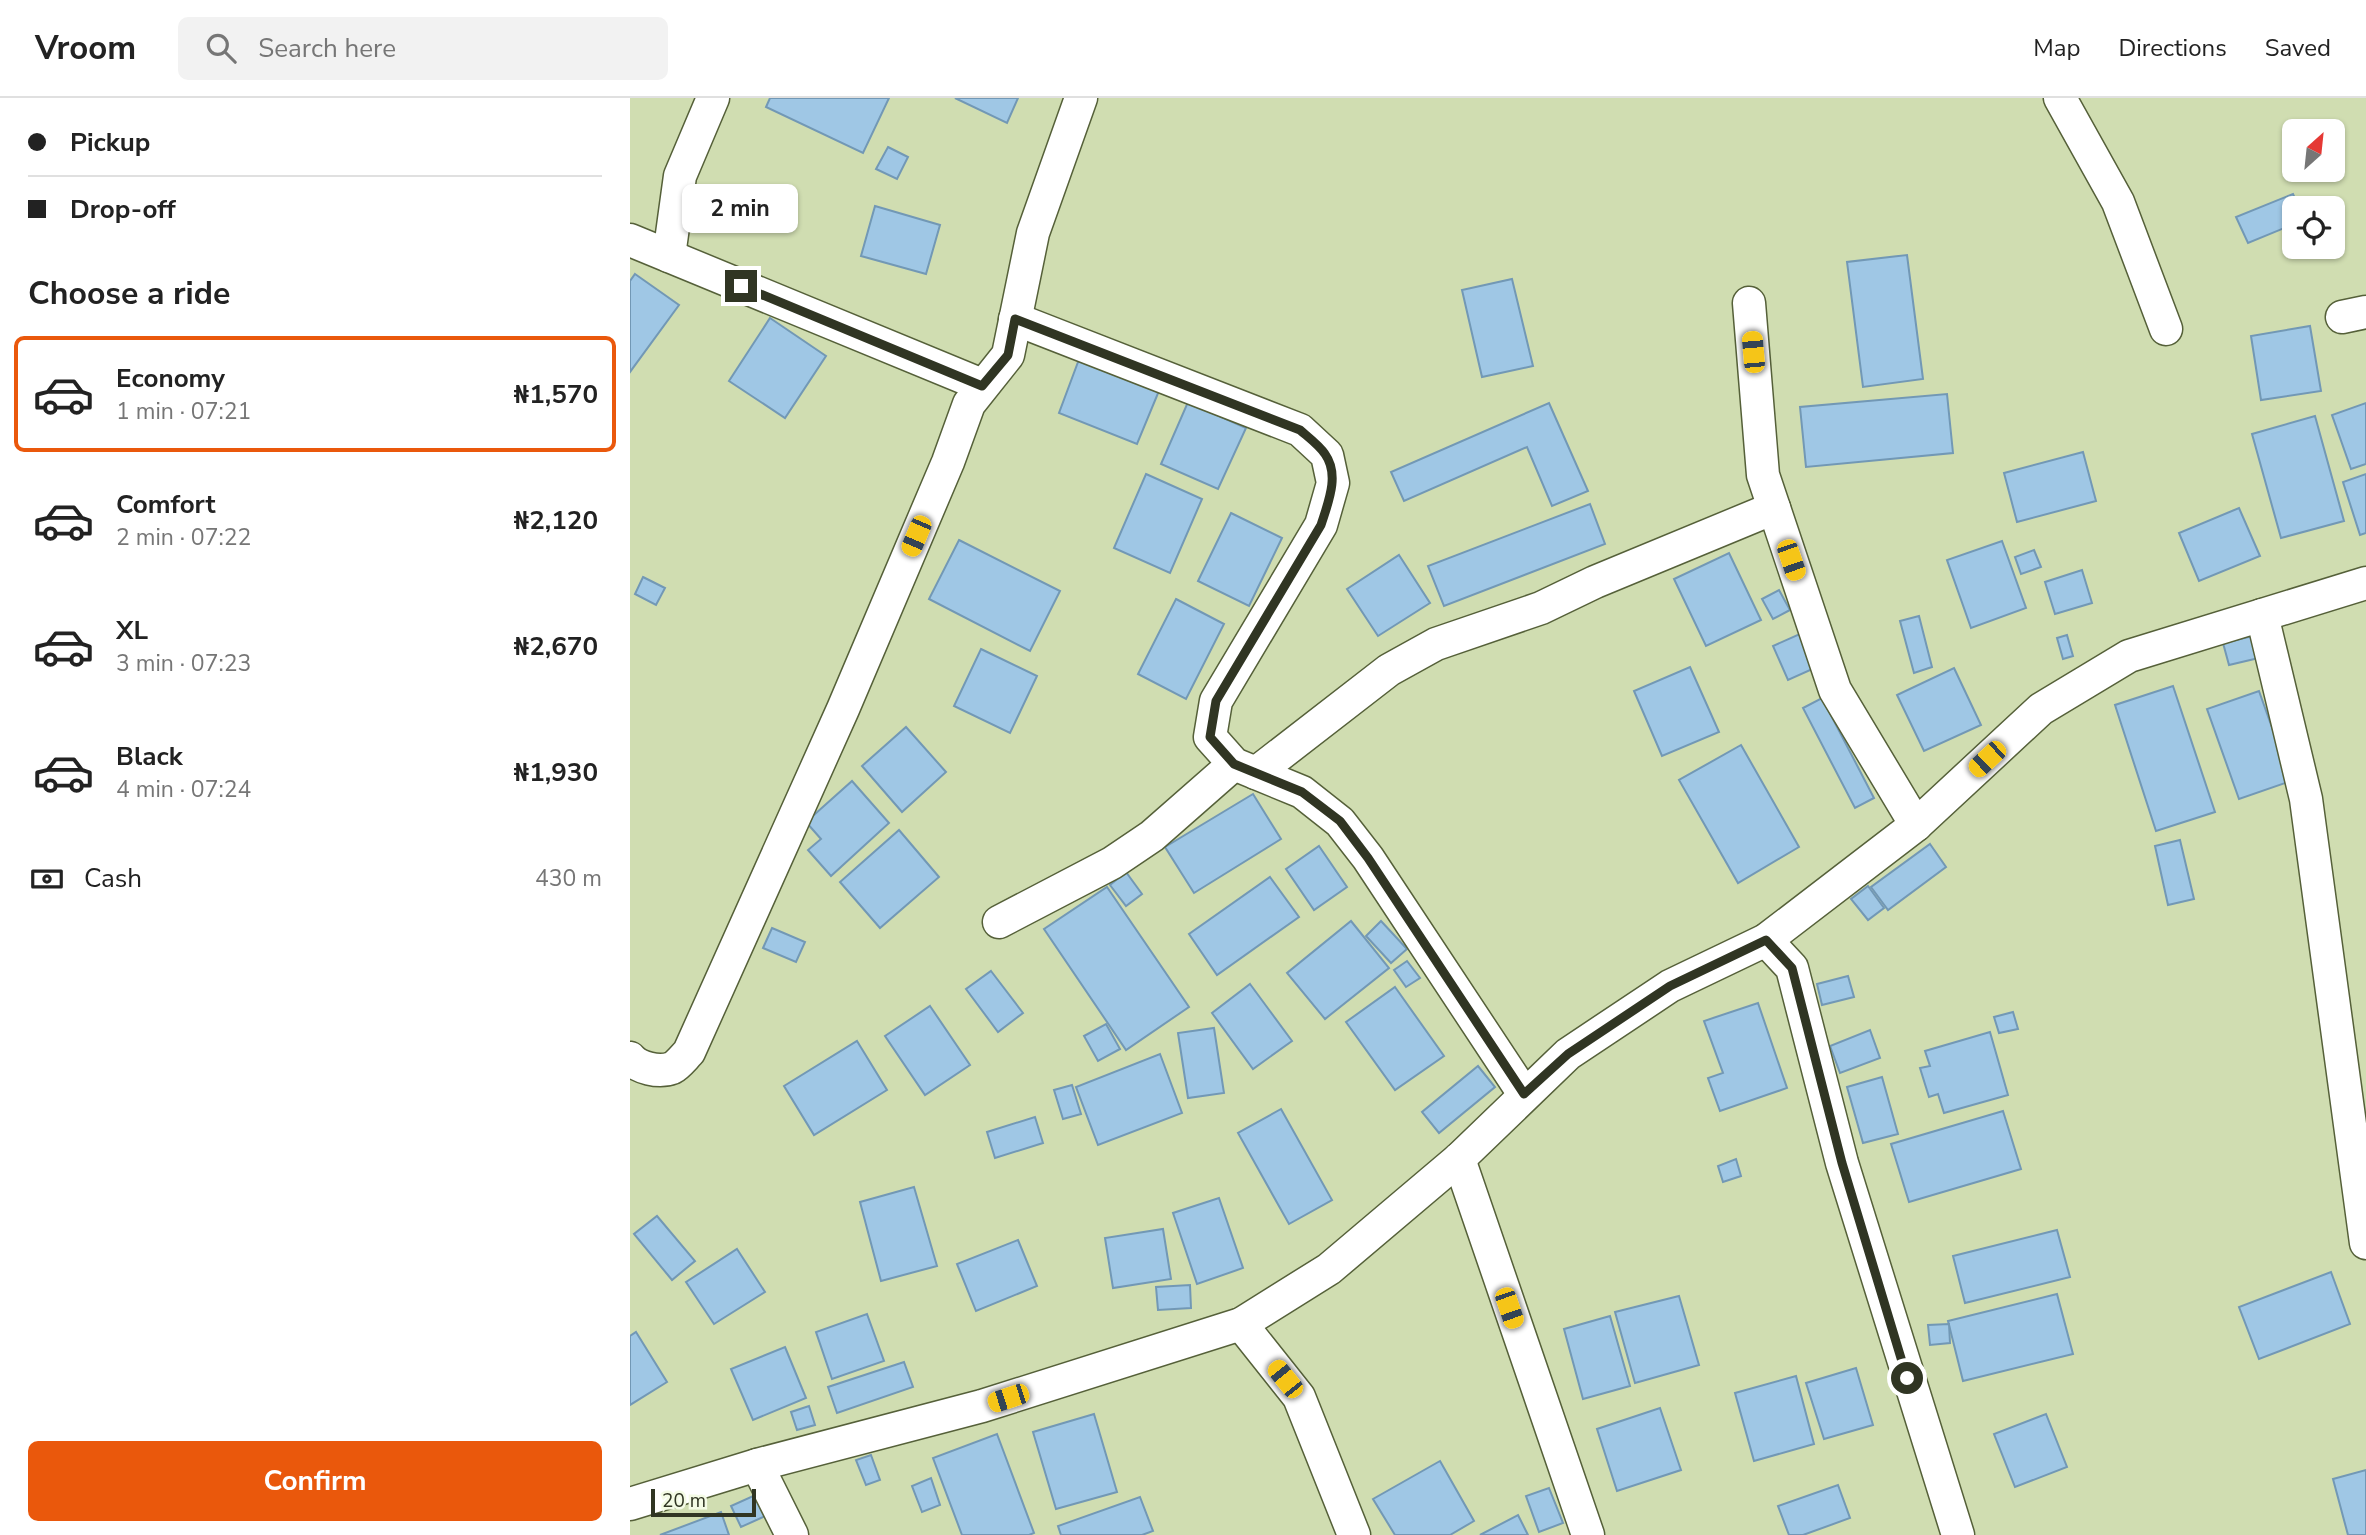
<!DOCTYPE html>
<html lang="en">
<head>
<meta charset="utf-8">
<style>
	body { margin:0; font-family:"Nunito Sans",sans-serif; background:#f2f2f2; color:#222; height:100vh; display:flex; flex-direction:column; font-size:26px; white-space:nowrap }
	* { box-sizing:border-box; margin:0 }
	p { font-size:23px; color:#767676 }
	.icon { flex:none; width:38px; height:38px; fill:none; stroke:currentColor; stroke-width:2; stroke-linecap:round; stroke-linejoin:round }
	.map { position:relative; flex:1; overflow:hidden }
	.side { display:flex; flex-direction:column; background:#fff; width:630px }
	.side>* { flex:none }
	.guide { display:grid; align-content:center; height:154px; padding:0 28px; background:#fff }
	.needle { width:46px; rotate:27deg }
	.tools { position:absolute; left:1652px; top:21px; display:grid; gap:14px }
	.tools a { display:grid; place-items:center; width:63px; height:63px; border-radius:10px; background:#fff; box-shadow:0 2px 5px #0004; font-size:35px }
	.scale { position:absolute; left:21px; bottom:18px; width:105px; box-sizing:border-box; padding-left:7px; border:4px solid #303523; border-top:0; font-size:19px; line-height:24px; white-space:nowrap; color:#303523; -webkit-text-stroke:5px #f4fbe5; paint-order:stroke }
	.end { position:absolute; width:32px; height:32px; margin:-16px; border:9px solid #303523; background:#fff; box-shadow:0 0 0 4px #fff }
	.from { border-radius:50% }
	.bubble { position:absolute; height:49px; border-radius:10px; background:#fff; box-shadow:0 2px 5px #0004; font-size:23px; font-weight:700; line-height:49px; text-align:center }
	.car { position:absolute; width:21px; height:42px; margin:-21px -10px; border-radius:9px; box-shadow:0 0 5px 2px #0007; background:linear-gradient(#f5c518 24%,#345 0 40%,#f5c518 0 76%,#345 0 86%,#f5c518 0) }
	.guide b { display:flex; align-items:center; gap:24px; height:66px; font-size:26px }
	.guide b+b { border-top:2px solid #e0e0e0 }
	.guide i { width:18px; height:18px; background:#222 }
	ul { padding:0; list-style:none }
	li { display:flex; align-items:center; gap:21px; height:116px; margin:0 14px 10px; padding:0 14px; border:4px solid transparent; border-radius:10px }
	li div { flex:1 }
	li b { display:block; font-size:26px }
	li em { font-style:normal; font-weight:700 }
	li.on { border-color:#ea580c }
	li>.icon { width:63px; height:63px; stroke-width:1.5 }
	h2 { padding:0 28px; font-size:32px; line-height:84px }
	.pay { display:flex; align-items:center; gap:18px; height:77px; padding:0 28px; font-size:26px }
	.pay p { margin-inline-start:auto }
	.primary-button { display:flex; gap:14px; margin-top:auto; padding:14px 28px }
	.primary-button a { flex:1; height:80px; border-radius:10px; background:#ea580c; color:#fff; font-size:28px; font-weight:700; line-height:80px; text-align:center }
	header { display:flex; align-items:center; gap:42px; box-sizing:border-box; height:98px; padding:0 35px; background:#fff; border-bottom:2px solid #e0e0e0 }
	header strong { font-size:33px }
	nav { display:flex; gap:38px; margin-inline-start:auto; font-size:24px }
	.search { width:490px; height:63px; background:#f2f2f2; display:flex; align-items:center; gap:18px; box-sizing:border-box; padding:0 24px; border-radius:10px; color:#767676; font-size:26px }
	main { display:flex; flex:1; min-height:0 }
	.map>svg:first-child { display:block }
	.building { fill:#9fc7e5; stroke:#7298b5; stroke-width:2 }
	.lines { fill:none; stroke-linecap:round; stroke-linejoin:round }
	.street-casing { stroke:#556039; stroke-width:35 }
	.street { stroke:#fff; stroke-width:32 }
	.route { stroke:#303523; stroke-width:9 }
</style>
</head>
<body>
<header>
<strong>Vroom</strong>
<div class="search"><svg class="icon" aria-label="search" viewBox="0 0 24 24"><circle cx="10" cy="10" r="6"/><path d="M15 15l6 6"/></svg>Search here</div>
<nav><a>Map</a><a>Directions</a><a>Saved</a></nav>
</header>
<main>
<section class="side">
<div class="guide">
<b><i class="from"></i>Pickup</b>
<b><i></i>Drop-off</b>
</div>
<h2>Choose a ride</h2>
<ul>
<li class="on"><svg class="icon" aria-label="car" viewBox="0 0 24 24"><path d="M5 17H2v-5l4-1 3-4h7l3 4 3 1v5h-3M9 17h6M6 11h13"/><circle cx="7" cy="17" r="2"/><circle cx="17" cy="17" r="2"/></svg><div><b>Economy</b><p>1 min · 07:21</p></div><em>₦1,570</em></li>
<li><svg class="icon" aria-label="car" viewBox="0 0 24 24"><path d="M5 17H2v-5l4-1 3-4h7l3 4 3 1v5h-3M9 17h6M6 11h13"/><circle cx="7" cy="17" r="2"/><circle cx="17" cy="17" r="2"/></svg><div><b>Comfort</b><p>2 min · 07:22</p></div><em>₦2,120</em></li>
<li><svg class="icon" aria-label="car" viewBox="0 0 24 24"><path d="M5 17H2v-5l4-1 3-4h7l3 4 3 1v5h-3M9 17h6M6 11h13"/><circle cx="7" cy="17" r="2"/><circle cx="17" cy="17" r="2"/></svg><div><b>XL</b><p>3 min · 07:23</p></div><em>₦2,670</em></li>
<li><svg class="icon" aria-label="car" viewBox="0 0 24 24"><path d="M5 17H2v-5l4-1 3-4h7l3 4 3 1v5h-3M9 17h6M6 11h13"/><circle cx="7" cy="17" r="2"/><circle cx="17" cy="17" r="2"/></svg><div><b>Black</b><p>4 min · 07:24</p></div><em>₦1,930</em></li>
</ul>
<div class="pay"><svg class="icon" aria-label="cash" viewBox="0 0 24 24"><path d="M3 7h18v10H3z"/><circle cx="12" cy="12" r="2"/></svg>Cash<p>430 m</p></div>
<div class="primary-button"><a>Confirm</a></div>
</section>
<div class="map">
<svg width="1736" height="1437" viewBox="0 0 1736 1437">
	<rect width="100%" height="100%" fill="#d0ddb1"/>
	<g class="building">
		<polygon points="140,0 259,0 233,55 136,9"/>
		<polygon points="325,0 388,0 377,25"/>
		<polygon points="258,49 278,59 267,81 246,71"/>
		<polygon points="1663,96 1669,110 1664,110 1664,126 1618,145 1606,119"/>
		<polygon points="245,108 310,127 296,176 231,158"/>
		<polygon points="1277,157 1293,281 1233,289 1217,164"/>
		<polygon points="5,176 49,207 0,274 0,183"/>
		<polygon points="882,181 903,268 852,279 832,192"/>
		<polygon points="140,220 196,258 155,320 99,283"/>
		<polygon points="1680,228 1691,293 1631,302 1621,238"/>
		<polygon points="451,256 531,288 507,346 429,315"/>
		<polygon points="1317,296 1323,355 1176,369 1170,309"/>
		<polygon points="558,304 616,330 588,391 531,366"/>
		<polygon points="919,305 958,393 922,408 897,349 774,403 761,374"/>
		<polygon points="1736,305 1736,366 1721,371 1702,317"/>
		<polygon points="1685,318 1714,423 1651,440 1622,336"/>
		<polygon points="1453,354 1466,403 1387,424 1374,375"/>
		<polygon points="516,376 572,401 540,475 484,450"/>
		<polygon points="1736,376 1736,435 1730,437 1713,384"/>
		<polygon points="960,406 975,446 814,508 798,468"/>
		<polygon points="1609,410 1630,458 1569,483 1549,435"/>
		<polygon points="601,415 652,440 619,508 568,483"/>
		<polygon points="329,442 430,493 400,553 299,501"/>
		<polygon points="1372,443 1396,510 1341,530 1317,462"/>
		<polygon points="1404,452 1411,469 1391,476 1385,459"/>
		<polygon points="1099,455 1131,522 1076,548 1044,481"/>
		<polygon points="769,457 800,505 748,538 717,491"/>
		<polygon points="1452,472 1462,505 1425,516 1415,484"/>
		<polygon points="13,479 35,490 26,507 5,496"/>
		<polygon points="1149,492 1160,512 1143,521 1132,501"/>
		<polygon points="546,501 594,526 556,601 508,576"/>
		<polygon points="1289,518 1302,569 1284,575 1270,523"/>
		<polygon points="1172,535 1187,569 1158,582 1143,548"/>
		<polygon points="1437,537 1443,558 1433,561 1427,540"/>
		<polygon points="1627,537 1633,559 1599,567 1593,545"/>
		<polygon points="351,551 407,578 380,635 324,608"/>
		<polygon points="1060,569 1089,634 1032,658 1004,593"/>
		<polygon points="1324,570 1351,627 1294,653 1267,597"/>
		<polygon points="1543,588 1585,714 1526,733 1485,607"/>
		<polygon points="1629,593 1661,683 1609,701 1577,611"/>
		<polygon points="1192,600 1244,700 1225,710 1173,610"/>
		<polygon points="276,629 316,674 272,714 232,668"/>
		<polygon points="1111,647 1169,749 1108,785 1049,682"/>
		<polygon points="222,683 259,725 201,778 178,752 191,741 176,724"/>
		<polygon points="623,696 651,741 564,795 535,749"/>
		<polygon points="269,732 309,779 250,830 210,784"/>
		<polygon points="1550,742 1564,801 1538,807 1525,748"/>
		<polygon points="1300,746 1316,769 1258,812 1241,789"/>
		<polygon points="689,748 717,789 684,812 656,771"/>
		<polygon points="496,774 512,796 496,808 480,787"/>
		<polygon points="640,779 669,819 587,877 559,836"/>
		<polygon points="1238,788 1254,810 1238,822 1221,801"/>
		<polygon points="477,789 559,909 496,952 414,831"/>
		<polygon points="721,823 759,870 695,921 657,875"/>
		<polygon points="751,823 777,851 761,865 736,838"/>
		<polygon points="142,830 175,844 166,864 133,850"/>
		<polygon points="777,863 790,880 776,889 764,872"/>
		<polygon points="361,873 393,915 368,934 336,891"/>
		<polygon points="1218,878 1224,899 1192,907 1187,886"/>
		<polygon points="620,886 662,943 623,971 582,915"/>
		<polygon points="765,889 814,958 765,992 716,924"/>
		<polygon points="1128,905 1157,990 1090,1013 1078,980 1093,975 1074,923"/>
		<polygon points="300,908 340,967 295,997 255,938"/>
		<polygon points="1383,914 1388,931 1369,935 1364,919"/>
		<polygon points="476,926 490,951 468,963 454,938"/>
		<polygon points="584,930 594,995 558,1000 548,935"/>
		<polygon points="1240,932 1250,960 1210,975 1200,948"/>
		<polygon points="1360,934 1378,997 1314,1015 1308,996 1299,999 1290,970 1300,968 1295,953"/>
		<polygon points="227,943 257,992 184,1037 154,988"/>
		<polygon points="530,956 552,1015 468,1047 446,989"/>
		<polygon points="848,968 865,989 809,1035 792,1014"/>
		<polygon points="1252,979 1268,1036 1233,1045 1217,989"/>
		<polygon points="442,987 451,1016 433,1021 424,992"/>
		<polygon points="651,1011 702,1102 659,1126 608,1035"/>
		<polygon points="1373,1013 1391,1071 1279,1104 1261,1046"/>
		<polygon points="405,1019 413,1045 365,1060 357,1034"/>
		<polygon points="1106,1061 1111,1078 1093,1084 1088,1068"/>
		<polygon points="284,1089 307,1168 251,1183 230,1104"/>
		<polygon points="589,1100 613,1170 567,1186 543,1115"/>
		<polygon points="27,1118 65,1163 42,1182 4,1136"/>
		<polygon points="533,1131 541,1181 483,1190 475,1140"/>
		<polygon points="1427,1132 1440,1179 1335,1205 1323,1158"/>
		<polygon points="388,1142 407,1188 346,1213 327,1166"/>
		<polygon points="107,1151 135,1194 84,1226 56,1184"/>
		<polygon points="1701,1174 1720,1226 1629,1261 1609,1209"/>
		<polygon points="560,1187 561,1210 528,1212 526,1189"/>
		<polygon points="1427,1196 1443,1256 1333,1283 1318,1223"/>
		<polygon points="1049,1198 1069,1267 1005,1285 985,1214"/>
		<polygon points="237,1216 254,1263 202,1281 186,1234"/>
		<polygon points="980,1218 1000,1288 953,1301 934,1231"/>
		<polygon points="1319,1226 1320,1245 1300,1247 1298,1227"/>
		<polygon points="6,1234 37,1284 0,1307 0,1238"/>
		<polygon points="155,1249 176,1300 123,1322 101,1271"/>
		<polygon points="274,1264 283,1289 207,1315 198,1289"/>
		<polygon points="1226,1270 1243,1327 1194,1341 1176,1285"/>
		<polygon points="1166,1278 1184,1346 1124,1363 1105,1295"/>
		<polygon points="179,1308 185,1327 167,1332 161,1314"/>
		<polygon points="1030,1310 1051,1372 987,1393 967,1331"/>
		<polygon points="464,1316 487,1394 426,1411 403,1334"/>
		<polygon points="1416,1316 1437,1369 1385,1389 1364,1336"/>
		<polygon points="367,1336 404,1435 399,1437 332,1437 303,1360"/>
		<polygon points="241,1357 250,1382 236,1387 226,1362"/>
		<polygon points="810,1363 844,1423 820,1437 765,1437 743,1401"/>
		<polygon points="1736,1372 1736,1437 1718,1437 1703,1381"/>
		<polygon points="301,1380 310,1407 292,1414 282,1388"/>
		<polygon points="1208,1387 1220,1420 1173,1437 1159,1437 1148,1408"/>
		<polygon points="919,1390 933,1425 909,1434 896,1398"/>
		<polygon points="132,1394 142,1415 111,1429 101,1408"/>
		<polygon points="510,1399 523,1433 512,1437 431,1437 428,1428"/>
		<polygon points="91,1414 99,1437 30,1437"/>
		<polygon points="888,1417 898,1437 850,1437"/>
	</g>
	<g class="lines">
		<g class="street-casing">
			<g id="street">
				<polyline points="1430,0 1488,104 1536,231"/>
				<polyline points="0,142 352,287"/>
				<polyline points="39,158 50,78 83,0"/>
				<polyline points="1119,205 1133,377 1205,592 1286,727"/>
				<polyline points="1712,219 1736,214"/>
				<polyline points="385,221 670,332 697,357 703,385 691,427 586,603 580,639 604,666 672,694 710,724 738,760 894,996"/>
				<polyline points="1632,517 1676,701 1736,1145"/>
				<polyline points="626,675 759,572 806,546 911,510 965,484 1144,410"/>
				<polyline points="369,824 482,765 522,738 604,666"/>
				<polyline points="1136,842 1162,870 1212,1065 1328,1437"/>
				<path d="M0,960c8,10 29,15 42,10 6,-3 12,-11 17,-16l154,-343 105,-247 21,-58 39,-49 25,-122 48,-135"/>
				<polyline points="829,1061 958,1437"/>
				<polyline points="611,1226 669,1299 724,1437"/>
				<polyline points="127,1367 162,1437"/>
				<polyline points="0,1406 127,1367 352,1308 611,1226 699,1171 829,1061 938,956 1040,888 1136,842 1286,727 1411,611 1499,558 1736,485"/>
			</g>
		</g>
		<use href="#street" class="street"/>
	</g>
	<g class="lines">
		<path class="route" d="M111,188l241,100 26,-31 7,-36 285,111c8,7 19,15 25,24 15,21 3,49 -4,71l-105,176 -6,36 24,27 68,28 38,29 28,37 156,236 44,-40 102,-68 96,-46 26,28 50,195 65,215"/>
	</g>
</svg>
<div class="tools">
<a><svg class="needle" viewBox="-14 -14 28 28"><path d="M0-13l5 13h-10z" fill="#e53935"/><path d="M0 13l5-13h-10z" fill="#767676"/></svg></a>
<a><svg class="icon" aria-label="locate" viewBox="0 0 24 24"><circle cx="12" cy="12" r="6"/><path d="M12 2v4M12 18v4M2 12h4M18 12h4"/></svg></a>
</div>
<div class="scale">20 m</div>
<i class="end from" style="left:1277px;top:1280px"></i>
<i class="end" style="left:111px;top:188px"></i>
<div class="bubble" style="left:52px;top:86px;width:116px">2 min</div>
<i class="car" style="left:1123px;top:254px;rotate:355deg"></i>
<i class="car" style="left:286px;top:438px;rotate:203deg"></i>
<i class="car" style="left:1161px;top:462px;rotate:161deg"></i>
<i class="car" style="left:1357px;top:661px;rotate:227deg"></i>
<i class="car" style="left:879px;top:1210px;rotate:161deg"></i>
<i class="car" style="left:655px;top:1281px;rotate:321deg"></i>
<i class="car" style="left:378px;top:1300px;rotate:252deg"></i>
</div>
</main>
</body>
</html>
